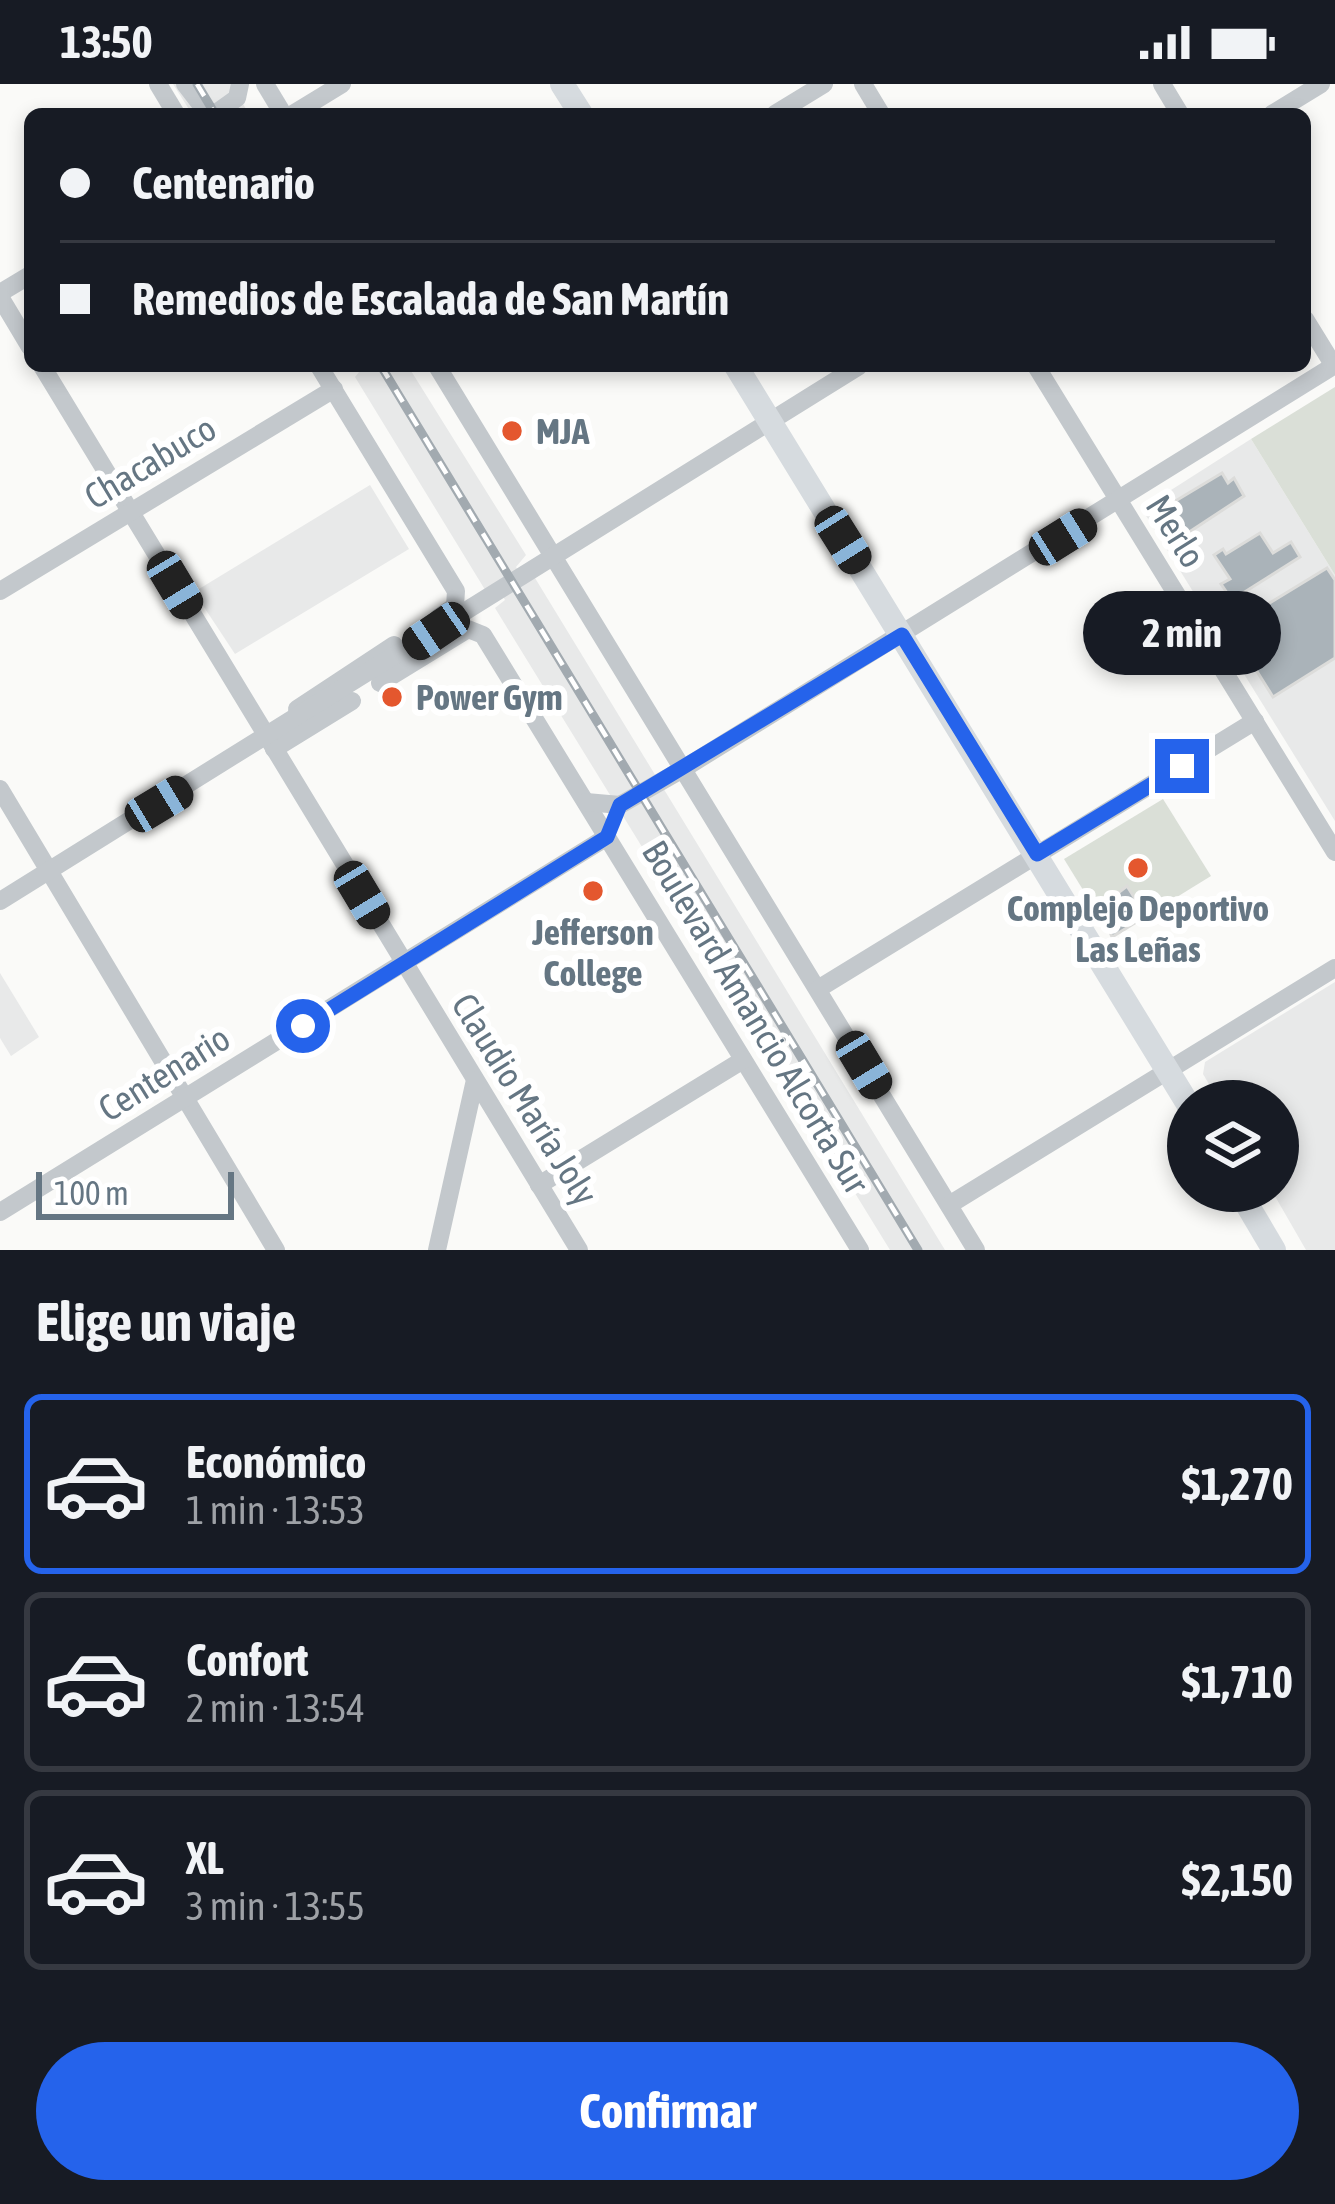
<!DOCTYPE html>
<html lang="es">
<head>
<meta charset="utf-8">
<style>
	body { margin:0; font-family:"Asap Condensed",sans-serif; background:#20242c; color:#f1f3f6; height:100vh; display:flex; flex-direction:column; font-size:45px; white-space:nowrap }
	* { box-sizing:border-box; margin:0 }
	p { font-size:39px; color:#9ea1a6 }
	.icon { flex:none; width:66px; height:66px; fill:none; stroke:currentColor; stroke-width:2; stroke-linecap:round; stroke-linejoin:round }
	.map { position:relative; height:1166px; overflow:hidden }
	.details { display:flex; flex-direction:column; background:#171b24; flex:1 }
	.details>* { flex:none }
	.top-card { position:absolute; left:24px; top:24px; width:1287px; height:264px; border-radius:18px; box-shadow:0 6px 18px #0003; display:grid; align-content:center; height:264px; padding:0 36px; background:#171b24 }
	.fabs { position:absolute; left:1167px; top:996px; display:grid; gap:24px }
	.fabs a { display:grid; place-items:center; width:132px; height:132px; border-radius:50%; background:#171b24; box-shadow:0 6px 18px #0003; font-size:60px }
	.scale { position:absolute; left:36px; bottom:30px; width:198px; box-sizing:border-box; padding-left:12px; border:6px solid #657683; border-top:0; font-size:33px; line-height:42px; white-space:nowrap; color:#657683; -webkit-text-stroke:9px #fff; paint-order:stroke }
	.end { position:absolute; width:54px; height:54px; margin:-27px; border:15px solid #2563eb; background:#fff; box-shadow:0 0 0 6px #fff }
	.from { border-radius:50% }
	.bubble { position:absolute; height:84px; border-radius:42px; background:#171b24; box-shadow:0 6px 18px #0003; font-size:39px; font-weight:700; line-height:84px; text-align:center }
	.car { position:absolute; width:36px; height:72px; margin:-36px -18px; border-radius:15px; box-shadow:0 0 9px 3px #0007; background:linear-gradient(#222 24%,#8ab4d8 0 40%,#222 0 76%,#8ab4d8 0 86%,#222 0) }
	.top-card b { display:flex; align-items:center; gap:42px; height:114px; font-size:45px }
	.top-card b+b { border-top:3px solid #363941 }
	.top-card i { width:30px; height:30px; background:#f1f3f6 }
	ul { padding:0; list-style:none }
	li { display:flex; align-items:center; gap:36px; height:180px; margin:0 24px 18px; padding:0 12px; border:6px solid #363941; border-radius:18px }
	li div { flex:1 }
	li b { display:block; font-size:45px }
	li em { font-style:normal; font-weight:700 }
	li.current { border-color:#2563eb }
	li>.icon { width:108px; height:108px; stroke-width:1.5 }
	h2 { padding:0 36px; font-size:54px; line-height:144px }
	.primary-button { display:flex; gap:24px; margin-top:auto; padding:24px 36px }
	.primary-button a { flex:1; height:138px; border-radius:72px; background:#2563eb; color:#fff; font-size:48px; font-weight:700; line-height:138px; text-align:center }
	.status { display:flex; justify-content:space-between; align-items:center; height:84px; padding:0 60px; background:#171b24; direction:ltr }
	.status svg { height:33px; fill:currentColor }
	.map>svg:first-child { display:block }
	.built { fill:#e8e9e9 }
	.green { fill:#dadfd7 }
	.building { fill:#aab3b9; stroke:#dcdcda; stroke-width:3 }
	.lines { fill:none; stroke-linecap:round; stroke-linejoin:round }
	.minor { stroke:#c3c8cc; stroke-width:18 }
	.major { stroke:#d6dbdf; stroke-width:24 }
	.rail-casing { stroke:#a2aab0; stroke-width:9 }
	.rail { stroke:#fff; stroke-width:4.5; stroke-dasharray:14; stroke-linecap:butt }
	.route { stroke:#2563eb; stroke-width:15 }
	.poi-dot { fill:#e4572e; stroke:#fff; stroke-width:4.5 }
	.labels { text-anchor:middle; dominant-baseline:central; stroke-width:12; stroke-linejoin:round; paint-order:stroke }
	.poi-label { font-size:36px; font-weight:bold; fill:#657683; stroke:#fff; text-anchor:start }
	.street-label { font-size:36px; fill:#657683; stroke:#fff }
</style>
</head>
<body>
<div class="status"><b>13:50</b><svg viewBox="0 0 49 12"><path d="M0 12V9h3v3zM5 12V6h3v6zM10 12V3h3v9zM15 12V0h3v12zM26 1h20v11H26zM47 4h2v5h-2z"/></svg></div>
<div class="map">
<svg width="1335" height="1166" viewBox="0 0 1335 1166">
	<rect width="100%" height="100%" fill="#fafaf8"/>
	<g class="built">
		<polygon points="173,0 231,0 249,30 192,30"/>
		<polygon points="364,282 408,282 526,471 516,483 526,499 535,494 945,1166 890,1166 495,524 505,516 497,502 487,509 355,293"/>
		<polygon points="1251,355 1335,491 1335,737 1145,430 1146,422"/>
		<polygon points="370,401 409,465 235,570 194,508"/>
		<polygon points="0,889 39,953 11,972 0,954"/>
		<polygon points="1335,898 1335,1166 1306,1166 1272,1107 1278,1107 1278,1017 1219,1017 1203,990 1205,978"/>
	</g>
	<g class="green">
		<polygon points="1335,303 1335,491 1251,355"/>
		<polygon points="1163,715 1211,792 1112,853 1064,775"/>
	</g>
	<g class="building">
		<polygon points="1222,389 1228,399 1234,394 1244,412 1177,456 1162,425"/>
		<polygon points="1260,449 1273,469 1291,458 1300,473 1232,516 1221,500 1230,495 1214,471 1223,465 1226,470"/>
		<polygon points="1327,484 1335,496 1335,574 1273,613 1253,581 1266,573 1240,537"/>
		<polygon points="1127,802 1146,832 1112,853 1100,823"/>
	</g>
	<g class="lines">
		<g class="minor">
			<polyline points="158,0 176,30"/>
			<polyline points="185,0 205,26 216,29 237,14 240,0"/>
			<polyline points="265,0 283,30"/>
			<polyline points="863,0 881,30"/>
			<polyline points="1162,0 1180,30"/>
			<polyline points="293,30 342,0"/>
			<polyline points="775,30 824,0"/>
			<polyline points="1272,30 1321,0"/>
			<polyline points="0,209 30,191"/>
			<polyline points="0,213 30,263"/>
			<polyline points="1305,235 1334,282"/>
			<polyline points="42,282 579,1166"/>
			<polyline points="319,282 456,507 455,522 438,534"/>
			<polyline points="437,282 976,1166"/>
			<polyline points="1036,282 1335,768"/>
			<polyline points="0,507 334,305"/>
			<polyline points="380,599 468,545 483,551 860,1166"/>
			<polyline points="297,625 394,561"/>
			<polyline points="274,665 352,617"/>
			<polyline points="0,705 276,1166"/>
			<polyline points="586,718 620,721 683,685 1335,281"/>
			<polyline points="0,817 859,282"/>
			<polyline points="818,905 1255,637"/>
			<polyline points="539,1101 743,976"/>
			<polyline points="949,1121 1335,884"/>
			<polyline points="0,1128 607,753"/>
			<polyline points="437,1166 475,996"/>
		</g>
		<g class="major">
			<polyline points="562,0 581,30"/>
			<polyline points="736,282 1188,1020"/>
			<polyline points="1239,1107 1274,1166"/>
		</g>
		<g class="rail-casing">
			<g id="rail">
				<polyline points="197,0 215,30"/>
				<polyline points="381,282 918,1166"/>
			</g>
		</g>
		<use href="#rail" class="rail"/>
	</g>
	<g class="lines">
		<polyline class="route" points="303,942 607,753 620,721 902,551 1037,770 1182,682"/>
	</g>
	<g class="poi-dot">
		<circle cx="512" cy="347" r="12"/>
		<circle cx="392" cy="613" r="12"/>
		<circle cx="1138" cy="784" r="12"/>
		<circle cx="593" cy="807" r="12"/>
	</g>
	<g class="labels">
		<g class="poi-label">
			<text x="536" y="347">MJA</text>
			<text x="416" y="613">Power Gym</text>
			<text x="1138" y="824" text-anchor="middle">Complejo Deportivo<tspan x="1138" dy="41">Las Leñas</tspan></text>
			<text x="593" y="848" text-anchor="middle">Jefferson<tspan x="593" dy="41">College</tspan></text>
		</g>
		<g class="street-label">
			<text transform="translate(150 378) rotate(-31)">Chacabuco</text>
			<text transform="translate(1176 447) rotate(58)">Merlo</text>
			<text transform="translate(756 933) rotate(59)">Boulevard Amancio Alcorta Sur</text>
			<text transform="translate(164 989) rotate(-32)">Centenario</text>
			<text transform="translate(525 1015) rotate(58)">Claudio María Joly</text>
		</g>
	</g>
</svg>
<div class="fabs">
<a><svg class="icon" aria-label="layers" viewBox="0 0 24 24"><path d="M12 4l9 5-9 5-9-5zM3 14l9 5 9-5"/></svg></a>
</div>
<div class="scale">100 m</div>
<i class="end from" style="left:303px;top:942px"></i>
<i class="end" style="left:1182px;top:682px"></i>
<div class="bubble" style="left:1083px;top:507px;width:198px">2 min</div>
<i class="car" style="left:1063px;top:453px;rotate:58deg"></i>
<i class="car" style="left:843px;top:456px;rotate:148deg"></i>
<i class="car" style="left:175px;top:501px;rotate:149deg"></i>
<i class="car" style="left:436px;top:547px;rotate:236deg"></i>
<i class="car" style="left:159px;top:720px;rotate:59deg"></i>
<i class="car" style="left:362px;top:811px;rotate:149deg"></i>
<i class="car" style="left:864px;top:981px;rotate:149deg"></i>
<div class="top-card">
<b><i class="from"></i>Centenario</b>
<b><i></i>Remedios de Escalada de San Martín</b>
</div>
</div>
<section class="details">
<h2>Elige un viaje</h2>
<ul>
<li class="current"><svg class="icon" aria-label="car" viewBox="0 0 24 24"><path d="M5 17H2v-5l4-1 3-4h7l3 4 3 1v5h-3M9 17h6M6 11h13"/><circle cx="7" cy="17" r="2"/><circle cx="17" cy="17" r="2"/></svg><div><b>Económico</b><p>1 min · 13:53</p></div><em>$1,270</em></li>
<li><svg class="icon" aria-label="car" viewBox="0 0 24 24"><path d="M5 17H2v-5l4-1 3-4h7l3 4 3 1v5h-3M9 17h6M6 11h13"/><circle cx="7" cy="17" r="2"/><circle cx="17" cy="17" r="2"/></svg><div><b>Confort</b><p>2 min · 13:54</p></div><em>$1,710</em></li>
<li><svg class="icon" aria-label="car" viewBox="0 0 24 24"><path d="M5 17H2v-5l4-1 3-4h7l3 4 3 1v5h-3M9 17h6M6 11h13"/><circle cx="7" cy="17" r="2"/><circle cx="17" cy="17" r="2"/></svg><div><b>XL</b><p>3 min · 13:55</p></div><em>$2,150</em></li>
</ul>
<div class="primary-button"><a>Confirmar</a></div>
</section>
</body>
</html>
